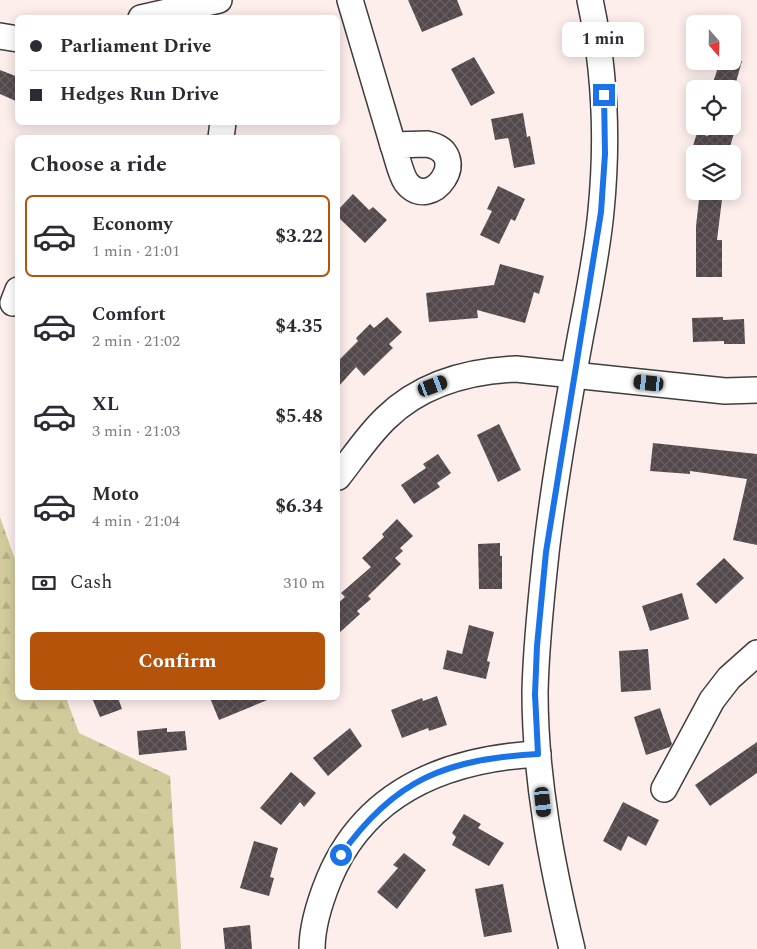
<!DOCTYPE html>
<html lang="en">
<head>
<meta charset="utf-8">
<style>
	body { margin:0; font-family:Spectral,serif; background:#f2f2f3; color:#2b2b33; height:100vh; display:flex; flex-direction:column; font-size:19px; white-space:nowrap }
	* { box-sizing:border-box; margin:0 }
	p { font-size:16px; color:#7c7c81 }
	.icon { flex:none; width:28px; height:28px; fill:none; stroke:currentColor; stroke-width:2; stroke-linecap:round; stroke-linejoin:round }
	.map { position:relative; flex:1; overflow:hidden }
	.panel { position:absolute; left:15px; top:135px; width:325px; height:565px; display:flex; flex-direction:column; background:#fff; border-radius:8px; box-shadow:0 2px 12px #0003 }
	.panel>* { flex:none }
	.guide { position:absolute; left:15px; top:15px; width:325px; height:110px; border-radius:8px; box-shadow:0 2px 12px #0003; display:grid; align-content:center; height:110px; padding:0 15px; background:#fff }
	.needle { width:32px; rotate:160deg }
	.fabs { position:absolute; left:686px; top:15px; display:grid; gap:10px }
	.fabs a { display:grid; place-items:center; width:55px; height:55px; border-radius:8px; background:#fff; box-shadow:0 2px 12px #0003; font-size:25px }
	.end { position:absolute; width:22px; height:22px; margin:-11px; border:6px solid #1a73e8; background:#fff; box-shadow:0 0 0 2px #fff }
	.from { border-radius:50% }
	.bubble { position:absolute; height:35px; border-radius:8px; background:#fff; box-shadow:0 2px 12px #0003; font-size:16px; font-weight:700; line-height:35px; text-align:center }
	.car { position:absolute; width:15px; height:30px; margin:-15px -8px; border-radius:6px; box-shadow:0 0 4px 1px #0007; background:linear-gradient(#222 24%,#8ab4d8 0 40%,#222 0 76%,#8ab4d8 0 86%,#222 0) }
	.guide b { display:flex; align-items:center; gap:18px; height:48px; font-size:19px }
	.guide b+b { border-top:1px solid #e1e1e2 }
	.guide i { width:12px; height:12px; background:#2b2b33 }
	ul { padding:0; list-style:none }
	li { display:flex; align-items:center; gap:15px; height:82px; margin:0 10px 8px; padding:0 5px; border:2px solid transparent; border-radius:8px }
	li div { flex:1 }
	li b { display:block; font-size:19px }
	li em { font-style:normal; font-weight:700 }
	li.on { border-color:#b45309 }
	li>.icon { width:45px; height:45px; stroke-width:1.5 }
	h2 { padding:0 15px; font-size:22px; line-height:60px }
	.pay { display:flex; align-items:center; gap:12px; height:55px; padding:0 15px; font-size:19px }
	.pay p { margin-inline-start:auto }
	.primary-button { display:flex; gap:10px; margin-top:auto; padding:10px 15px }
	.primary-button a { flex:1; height:58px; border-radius:8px; background:#b45309; color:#fff; font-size:20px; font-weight:700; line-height:58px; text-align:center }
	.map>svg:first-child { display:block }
	.forest { fill:url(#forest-firs) }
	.building { fill:url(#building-cross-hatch) }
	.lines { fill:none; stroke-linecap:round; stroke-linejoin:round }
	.minor-casing { stroke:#3e3e3e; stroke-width:28 }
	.minor { stroke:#fff; stroke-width:25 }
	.route { stroke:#1a73e8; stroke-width:6 }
</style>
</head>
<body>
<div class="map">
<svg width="757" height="949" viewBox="0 0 757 949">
	<defs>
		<pattern id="forest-firs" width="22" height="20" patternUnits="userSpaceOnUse" patternTransform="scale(1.25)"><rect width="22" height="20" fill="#d1cb9b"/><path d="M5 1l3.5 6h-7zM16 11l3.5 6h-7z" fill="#b2ad84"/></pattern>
		<pattern id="building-cross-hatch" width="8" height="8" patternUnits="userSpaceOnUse" patternTransform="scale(1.25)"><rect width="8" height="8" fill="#53494c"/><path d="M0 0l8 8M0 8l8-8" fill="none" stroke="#675f61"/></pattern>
	</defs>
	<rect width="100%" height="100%" fill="#fdeeec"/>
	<polygon class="forest" points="0,517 17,565 18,698 66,698 79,733 170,776 181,949 0,949"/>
	<g class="building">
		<polygon points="408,0 457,0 463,15 422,32"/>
		<polygon points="474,57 495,93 471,106 451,69"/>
		<polygon points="720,61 742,61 734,89 711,89"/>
		<polygon points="0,70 18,77 18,102 0,94"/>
		<polygon points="523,113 527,137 530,136 535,164 514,168 509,141 508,138 495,140 491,119"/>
		<polygon points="711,126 736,126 728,154 707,154 692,149 697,133 708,136"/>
		<polygon points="498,186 525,199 515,221 511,219 499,244 480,235 492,211 487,209"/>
		<polygon points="700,191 723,191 717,240 722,240 722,277 696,277 696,226"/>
		<polygon points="353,194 369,210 373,207 387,220 365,243 338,217 338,210"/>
		<polygon points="500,264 544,276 539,294 534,292 525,323 477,310 478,318 429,322 426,293 494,285"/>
		<polygon points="387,317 402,332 389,344 393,348 364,376 356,367 338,387 338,361 358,341 356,338 370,324 374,328"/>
		<polygon points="723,317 723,320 744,319 745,344 724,344 724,341 693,342 692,318"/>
		<polygon points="499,424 521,470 498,482 477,435"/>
		<polygon points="653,443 757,454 757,545 733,540 747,479 690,471 690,474 650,471"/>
		<polygon points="438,454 451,473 437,483 440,487 414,504 401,485 426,468 423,464"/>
		<polygon points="397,519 413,536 400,548 403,551 395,558 401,564 368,596 371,599 357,611 360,614 338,634 338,603 345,597 341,593 371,567 362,558 384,537 382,534"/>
		<polygon points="500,543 500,556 502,556 502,589 479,589 478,544"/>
		<polygon points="724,558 744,578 716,604 696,584"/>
		<polygon points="682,593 689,619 650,631 642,606"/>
		<polygon points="469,625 494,632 487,661 490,662 486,679 443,669 447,650 462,654"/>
		<polygon points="648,649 651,690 621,692 619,651"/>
		<polygon points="437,696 447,725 429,731 428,728 402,738 391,710 422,698 423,701"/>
		<polygon points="92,698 118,698 122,709 100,717"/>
		<polygon points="210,698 272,698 219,720"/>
		<polygon points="660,708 672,744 670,747 646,755 634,717"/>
		<polygon points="167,728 167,732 185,731 187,750 139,755 137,731"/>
		<polygon points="350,728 362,746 328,776 313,758"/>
		<polygon points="757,742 757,773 710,806 695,785"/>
		<polygon points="291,772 316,793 304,807 300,802 281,825 260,808"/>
		<polygon points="623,802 659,820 646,846 628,836 621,851 603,841"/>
		<polygon points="464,814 481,824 478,828 504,843 489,866 452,845 456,837 452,833"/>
		<polygon points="254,841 278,848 270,877 274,878 269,896 240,888"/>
		<polygon points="404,853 426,870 397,909 377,892 398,868 393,865"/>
		<polygon points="503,884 512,932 484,937 475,889"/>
		<polygon points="250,925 252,949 225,949 223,928"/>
	</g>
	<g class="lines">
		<g class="minor-casing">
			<g id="minor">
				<polyline points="350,0 393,145"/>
				<polyline points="141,18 219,0"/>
				<polyline points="0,36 18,39"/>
				<polyline points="221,138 223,122"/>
				<path d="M427,144c47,9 4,71 -21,38 -6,-9 -9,-26 -13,-37z"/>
				<polyline points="13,303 18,290"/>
				<path d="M338,477c15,-19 30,-42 48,-59 35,-34 83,-47 130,-49l209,22 32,-1"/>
				<polyline points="664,789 712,700 729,678 757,653"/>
				<path d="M312,949c0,-24 8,-48 17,-70 37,-89 119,-120 209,-125"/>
				<path d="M572,949c-20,-84 -37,-170 -37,-257 1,-46 6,-93 11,-139 8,-71 21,-143 34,-214 8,-42 17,-85 21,-128 7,-71 4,-142 -11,-211"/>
			</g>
		</g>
		<use href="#minor" class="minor"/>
	</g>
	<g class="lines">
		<path class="route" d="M341,855c53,-76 106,-96 197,-101l-3,-60 2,-48 9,-94 55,-340 4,-58 -1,-59"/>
	</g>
</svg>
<div class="fabs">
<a><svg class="needle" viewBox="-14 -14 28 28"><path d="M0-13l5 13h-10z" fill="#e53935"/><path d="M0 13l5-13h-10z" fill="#7c7c81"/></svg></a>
<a><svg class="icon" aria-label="locate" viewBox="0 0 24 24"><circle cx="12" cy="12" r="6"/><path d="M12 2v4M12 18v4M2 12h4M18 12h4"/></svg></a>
<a><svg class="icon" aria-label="layers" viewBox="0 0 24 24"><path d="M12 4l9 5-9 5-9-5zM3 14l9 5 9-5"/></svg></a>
</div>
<i class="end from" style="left:341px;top:855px"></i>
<i class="end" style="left:604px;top:95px"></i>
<div class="bubble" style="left:562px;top:22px;width:82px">1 min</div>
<i class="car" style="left:649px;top:383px;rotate:276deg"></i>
<i class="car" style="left:433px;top:386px;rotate:69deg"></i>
<i class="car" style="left:543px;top:802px;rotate:174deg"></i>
<div class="guide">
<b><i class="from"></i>Parliament Drive</b>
<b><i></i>Hedges Run Drive</b>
</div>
<section class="panel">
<h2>Choose a ride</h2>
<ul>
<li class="on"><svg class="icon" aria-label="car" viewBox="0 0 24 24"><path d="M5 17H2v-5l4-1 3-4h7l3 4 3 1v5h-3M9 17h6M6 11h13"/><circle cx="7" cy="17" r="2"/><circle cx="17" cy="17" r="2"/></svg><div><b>Economy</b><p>1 min · 21:01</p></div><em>$3.22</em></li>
<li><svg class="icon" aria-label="car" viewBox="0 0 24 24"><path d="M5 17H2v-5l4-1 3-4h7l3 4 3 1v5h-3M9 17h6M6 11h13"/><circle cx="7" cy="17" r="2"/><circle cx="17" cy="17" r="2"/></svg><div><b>Comfort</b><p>2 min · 21:02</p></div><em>$4.35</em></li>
<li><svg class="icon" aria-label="car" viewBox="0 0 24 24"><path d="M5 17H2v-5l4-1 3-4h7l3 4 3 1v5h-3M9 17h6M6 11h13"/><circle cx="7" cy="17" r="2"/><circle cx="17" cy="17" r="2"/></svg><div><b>XL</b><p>3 min · 21:03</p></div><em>$5.48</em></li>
<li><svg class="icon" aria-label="car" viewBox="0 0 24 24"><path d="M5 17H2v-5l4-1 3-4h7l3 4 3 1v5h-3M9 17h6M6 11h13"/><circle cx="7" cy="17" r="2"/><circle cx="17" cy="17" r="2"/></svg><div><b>Moto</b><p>4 min · 21:04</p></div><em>$6.34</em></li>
</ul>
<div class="pay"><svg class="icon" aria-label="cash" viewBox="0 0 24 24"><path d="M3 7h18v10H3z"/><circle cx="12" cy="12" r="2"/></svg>Cash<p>310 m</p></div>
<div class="primary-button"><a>Confirm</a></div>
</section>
</div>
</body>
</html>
